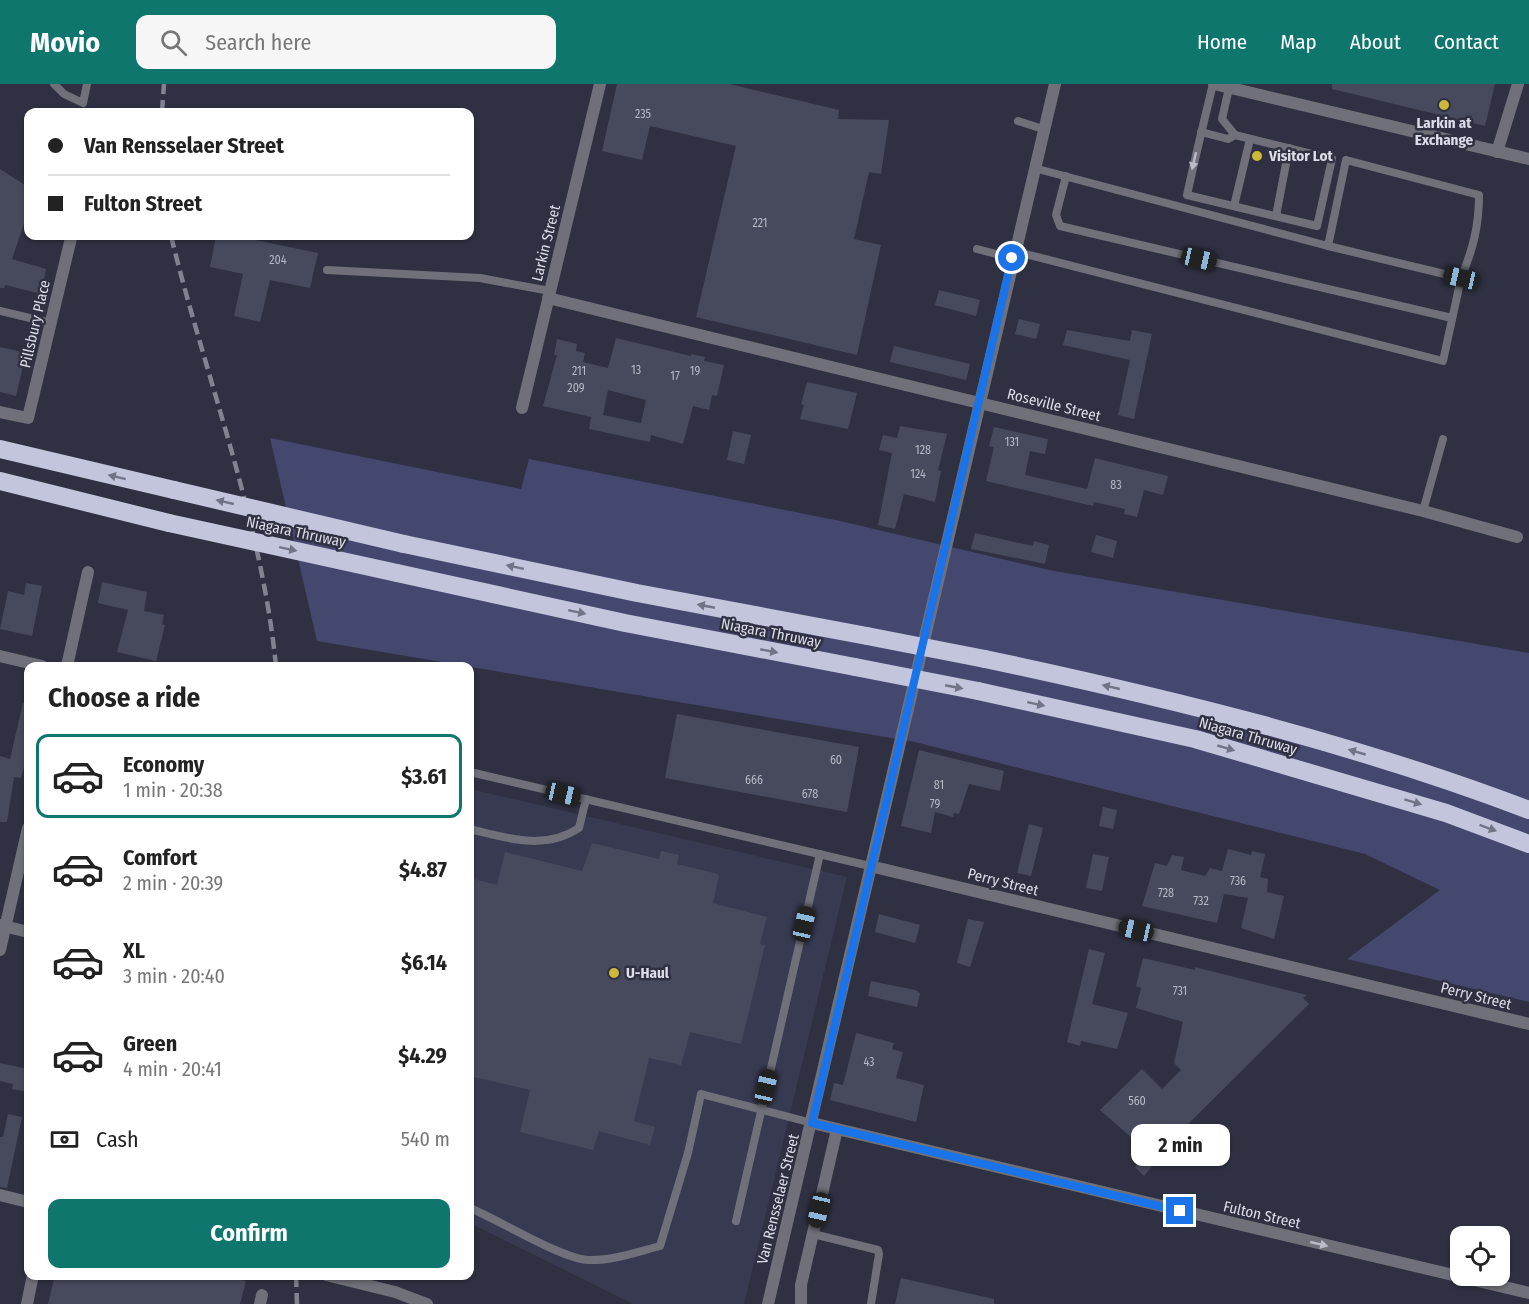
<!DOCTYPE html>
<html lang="en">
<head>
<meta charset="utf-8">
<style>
	body { margin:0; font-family:"Fira Sans Condensed",sans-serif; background:#f6f6f6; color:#222; height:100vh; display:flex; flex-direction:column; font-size:22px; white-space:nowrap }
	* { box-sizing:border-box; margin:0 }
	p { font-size:20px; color:#767676 }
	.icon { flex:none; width:33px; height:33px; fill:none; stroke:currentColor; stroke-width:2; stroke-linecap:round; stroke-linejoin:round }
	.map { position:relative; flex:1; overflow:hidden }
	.panel { position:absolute; left:24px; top:578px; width:450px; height:618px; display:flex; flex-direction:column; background:#fff; border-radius:12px; box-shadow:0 2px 4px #0004 }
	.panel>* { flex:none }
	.hud { position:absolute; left:24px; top:24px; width:450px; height:132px; border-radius:12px; box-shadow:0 2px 4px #0004; display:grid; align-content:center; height:132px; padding:0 24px; background:#fff }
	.controls { position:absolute; left:1450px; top:1142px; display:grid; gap:12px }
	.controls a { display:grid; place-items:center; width:60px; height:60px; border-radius:12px; background:#fff; box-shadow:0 2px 4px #0004; font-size:30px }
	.end { position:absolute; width:27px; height:27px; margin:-14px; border:8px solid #1a73e8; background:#fff; box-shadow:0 0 0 3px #fff }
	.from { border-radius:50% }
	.bubble { position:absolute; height:42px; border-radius:12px; background:#fff; box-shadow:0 2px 4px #0004; font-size:20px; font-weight:700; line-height:42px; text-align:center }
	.car { position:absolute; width:18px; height:36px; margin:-18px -9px; border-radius:8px; box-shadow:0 0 4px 2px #0007; background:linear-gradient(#222 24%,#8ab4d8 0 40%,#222 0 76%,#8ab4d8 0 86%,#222 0) }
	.hud b { display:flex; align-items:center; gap:21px; height:57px; font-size:22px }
	.hud b+b { border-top:2px solid #e0e0e0 }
	.hud i { width:15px; height:15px; background:#222 }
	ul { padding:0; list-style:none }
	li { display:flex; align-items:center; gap:18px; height:84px; margin:0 12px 9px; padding:0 12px; border:3px solid transparent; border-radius:12px }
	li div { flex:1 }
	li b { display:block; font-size:22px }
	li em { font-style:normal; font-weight:700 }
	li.on { border-color:#0f766e }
	li>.icon { width:54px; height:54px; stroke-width:1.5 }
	h2 { padding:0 24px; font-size:27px; line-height:72px }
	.pay { display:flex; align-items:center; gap:15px; height:66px; padding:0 24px; font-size:22px }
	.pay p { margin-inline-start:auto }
	.action { display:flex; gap:12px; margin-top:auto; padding:12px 24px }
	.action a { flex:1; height:69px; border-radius:12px; background:#0f766e; color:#fff; font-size:24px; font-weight:700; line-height:69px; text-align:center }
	header { display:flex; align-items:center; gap:36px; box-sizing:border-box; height:84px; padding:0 30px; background:#0f766e; color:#fff }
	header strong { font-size:28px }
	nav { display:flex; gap:33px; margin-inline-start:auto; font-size:21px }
	.search { width:420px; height:54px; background:#f6f6f6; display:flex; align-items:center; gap:15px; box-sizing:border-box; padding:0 21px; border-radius:12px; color:#767676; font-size:22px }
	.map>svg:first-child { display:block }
	.built { fill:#383a52 }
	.green { fill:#44476e }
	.building { fill:#474a5c; fill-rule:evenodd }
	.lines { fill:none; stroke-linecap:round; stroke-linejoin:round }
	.service { stroke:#6f7079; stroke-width:8 }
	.minor { stroke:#6f7079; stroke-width:12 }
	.tertiary { stroke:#6f7079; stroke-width:12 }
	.motorway { stroke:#c2c5dc; stroke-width:18 }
	.rail { stroke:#818391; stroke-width:4.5; stroke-dasharray:12 6; stroke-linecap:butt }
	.motorway-bridge { stroke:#c2c5dc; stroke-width:18 }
	.oneway { fill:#bbbcc7 }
	.oneway2 { fill:#717487 }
	.route { stroke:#1a73e8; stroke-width:8 }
	.poi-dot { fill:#ceb838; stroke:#2f3142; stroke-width:2 }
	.labels { text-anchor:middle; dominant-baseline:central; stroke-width:5; stroke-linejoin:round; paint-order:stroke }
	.number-label { font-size:12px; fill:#b6b8c5 }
	.poi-label { font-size:15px; font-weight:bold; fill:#dbdde8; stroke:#2f3142; text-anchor:start }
	.street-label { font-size:15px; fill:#dbdde8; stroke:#2f3142 }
</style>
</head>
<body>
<header>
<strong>Movio</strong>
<div class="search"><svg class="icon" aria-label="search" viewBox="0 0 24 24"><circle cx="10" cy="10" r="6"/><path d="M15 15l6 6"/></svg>Search here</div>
<nav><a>Home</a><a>Map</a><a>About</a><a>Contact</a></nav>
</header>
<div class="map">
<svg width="1529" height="1220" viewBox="0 0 1529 1220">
	<rect width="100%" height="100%" fill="#2f3142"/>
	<polygon class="built" points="470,705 847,793 744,1220 633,1220 470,1139"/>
	<polygon class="green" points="270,354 521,405 529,375 840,437 1049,486 1529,569 1529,918 1347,875 1440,806 1365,770 915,658 317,557"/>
	<g class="building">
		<polygon points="617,0 729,0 839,26 838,35 889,36 881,90 869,88 854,155 881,161 857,271 696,233 736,62 650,42 642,76 602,67"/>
		<polygon points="1332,0 1495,0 1485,42 1332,5"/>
		<polygon points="0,85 28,103 28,128 12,175 46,185 41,210 5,201 4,204 0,204"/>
		<polygon points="216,152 236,152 318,169 310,204 270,196 260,238 234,232 243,190 210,183"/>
		<polygon points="939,206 980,216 976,232 935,221"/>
		<polygon points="1019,235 1040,240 1036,255 1015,250"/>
		<polygon points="1067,246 1130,257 1132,246 1152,250 1134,335 1118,331 1130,276 1063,261"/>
		<path d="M616,254l75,18v-2l14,3 -1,4 20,4 -7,31 -5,-1 -3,15 -16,-4 -10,38 -32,-9 -1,7 -61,-13 2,-12 -48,-11 14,-51h-3l3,-16 20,5 -1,7 9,2 -2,9 25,6zM608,306l38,10 -5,23 -38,-8z"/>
		<polygon points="894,262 970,280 966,296 890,278"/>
		<polygon points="0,263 26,269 16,312 0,308"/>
		<polygon points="807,298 857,309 848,345 800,335 804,321 801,320"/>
		<polygon points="900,342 947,350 938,386 941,387 935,418 904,410 895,445 878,441 892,369 879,366 883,351 897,354"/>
		<polygon points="994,343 1048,355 1045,370 1030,367 1025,391 1087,405 1095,374 1168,392 1163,411 1144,406 1137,433 1124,430 1125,425 1094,418 1093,422 986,397 994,363 989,362"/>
		<polygon points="733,347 751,351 744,380 727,376"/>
		<polygon points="975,449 1033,462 1034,457 1049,461 1045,480 971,465"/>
		<polygon points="1096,451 1117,457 1113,474 1091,468"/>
		<polygon points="102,498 147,508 144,527 164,531 162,540 165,541 156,577 117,568 128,526 98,519"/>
		<polygon points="26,499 42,502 32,552 0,545 8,507 24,511"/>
		<polygon points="23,619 28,620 28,668 21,694 14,693 7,738 0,738 0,672 10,675"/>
		<polygon points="677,630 859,663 847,728 665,694"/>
		<polygon points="919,666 1004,687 1000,707 969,700 959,730 954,729 953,733 935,728 931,749 901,742"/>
		<polygon points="1103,723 1117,726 1113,745 1099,742"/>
		<polygon points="1029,740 1043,744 1031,792 1017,789"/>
		<polygon points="592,759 659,775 661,767 679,771 677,780 718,790 719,792 713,819 767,833 760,860 765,861 741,960 690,948 681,981 649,974 634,1037 655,1043 650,1061 599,1047 593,1066 520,1048 530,1006 470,992 470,794 497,801 505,768 582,787"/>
		<polygon points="1228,765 1251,771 1252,767 1265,770 1260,793 1268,795 1267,808 1284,812 1274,855 1241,844 1248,814 1224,810 1217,839 1142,822 1155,779 1167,782 1172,771 1184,773 1181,786 1205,792 1210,784 1222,787"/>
		<polygon points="1093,770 1109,773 1102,807 1086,804"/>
		<polygon points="879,830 920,841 915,859 875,848"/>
		<polygon points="968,835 984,838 970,883 957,879"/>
		<polygon points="1089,865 1105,869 1092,920 1128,929 1117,965 1081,957 1080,962 1067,958"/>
		<polygon points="1143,874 1195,886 1195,883 1307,911 1303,914 1309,920 1180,1048 1144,1092 1135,1083 1149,1069 1100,1026 1142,985 1162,1005 1181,986 1174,979 1183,938 1136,924 1141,904 1136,902"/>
		<polygon points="871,897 915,906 920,909 917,923 868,912"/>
		<polygon points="856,949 894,959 892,965 903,968 896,994 924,1001 916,1038 830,1016 834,999 843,1001"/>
		<polygon points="0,979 28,985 28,1008 12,1005 13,1000 0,997"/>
		<polygon points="8,1030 22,1033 7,1104 0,1103 0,1053 3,1053"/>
		<polygon points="55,1191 221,1191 246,1197 240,1220 48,1220"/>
		<polygon points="901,1194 994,1215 994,1220 895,1220"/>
	</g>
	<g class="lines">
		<g class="service">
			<polyline points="54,0 64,10 83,19 87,0"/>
			<polyline points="1229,4 1222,35 1235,51"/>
			<polyline points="1018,37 1043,45"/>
			<path d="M1201,48l27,7 7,-4 97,24 -15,67 -130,-31c8,-37 17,-74 26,-111"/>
			<polyline points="1066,92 1056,131 1060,142 1452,234"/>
			<polyline points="1234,122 1250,55"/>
			<polyline points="1276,132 1289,64"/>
			<path d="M1328,162l18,-86 133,35c0,31 -6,54 -18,83"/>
			<polyline points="977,165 1012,174"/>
			<polyline points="1014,167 1443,277 1461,194 1328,162 1034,84"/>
			<polyline points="327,186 480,194 550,207"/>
			<polyline points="0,227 51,239"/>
			<polyline points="1423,427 1443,355"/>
			<polyline points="470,688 870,782"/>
			<path d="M470,745c37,9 74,22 109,-1l7,-29"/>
			<path d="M470,1124c29,12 90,50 118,52 24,1 49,-8 72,-14l28,-93 13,-59 111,29"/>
			<polyline points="736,1137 820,770"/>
			<polyline points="813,1150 878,1166 879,1170 871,1220"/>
		</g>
		<g class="minor">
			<polyline points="1497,68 1518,0"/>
			<polyline points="548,214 1423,427 1517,453"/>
			<polyline points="522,324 600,0"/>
			<polyline points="0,328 28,334 71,154"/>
			<polyline points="0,572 42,582"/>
			<polyline points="67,582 88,488"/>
			<polyline points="870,782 1529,940"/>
			<polyline points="0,841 28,848"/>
			<polyline points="0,866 28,744"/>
			<polyline points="812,1039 1529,1209"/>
			<polyline points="27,1220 33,1191"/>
			<polyline points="260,1220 262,1211"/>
			<polyline points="801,1220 801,1201 837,1045"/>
		</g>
		<g class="tertiary">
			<polyline points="1214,0 1529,75"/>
			<polyline points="0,1111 28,1118"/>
			<polyline points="326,1191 395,1208 427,1220"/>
			<polyline points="768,1220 1055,0"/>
		</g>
		<g class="motorway">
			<polyline points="0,365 174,406"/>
			<polyline points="0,397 169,439"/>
			<polyline points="404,460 637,509 867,552"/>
			<polyline points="397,489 625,539 855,583"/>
			<path d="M985,575c184,39 368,84 544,151"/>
			<polyline points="978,607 1195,655 1446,729 1529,760"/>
		</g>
		<g class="rail">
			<polyline points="162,28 164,0"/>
			<path d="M171,152c35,143 90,282 105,430"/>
			<polyline points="296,1191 297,1220"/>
		</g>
		<g class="motorway-bridge">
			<polyline points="174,406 404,460"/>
			<polyline points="169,439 397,489"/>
			<polyline points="867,552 985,575"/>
			<polyline points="855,583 978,607"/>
		</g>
	</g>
	<defs><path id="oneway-solid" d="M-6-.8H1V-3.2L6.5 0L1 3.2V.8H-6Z" transform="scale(1.5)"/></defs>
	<g class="oneway">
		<use href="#oneway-solid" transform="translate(1194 77) rotate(103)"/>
		<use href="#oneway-solid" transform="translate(1319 1160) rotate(13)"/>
	</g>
	<g class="oneway2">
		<use href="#oneway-solid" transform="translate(117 393) rotate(-166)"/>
		<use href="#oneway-solid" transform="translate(225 418) rotate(-167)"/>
		<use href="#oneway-solid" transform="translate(288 465) rotate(12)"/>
		<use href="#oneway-solid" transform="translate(515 483) rotate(-168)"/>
		<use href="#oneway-solid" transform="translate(706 522) rotate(-169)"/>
		<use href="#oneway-solid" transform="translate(577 528) rotate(12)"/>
		<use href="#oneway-solid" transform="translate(769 567) rotate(11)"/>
		<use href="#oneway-solid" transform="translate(954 603) rotate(11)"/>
		<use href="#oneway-solid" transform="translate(1111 603) rotate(-167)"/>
		<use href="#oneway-solid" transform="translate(1036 620) rotate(12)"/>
		<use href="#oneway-solid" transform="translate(1226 664) rotate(16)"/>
		<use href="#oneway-solid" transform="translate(1357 668) rotate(-164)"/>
		<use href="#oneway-solid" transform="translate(1413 718) rotate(17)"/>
		<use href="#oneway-solid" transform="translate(1488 744) rotate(20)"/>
	</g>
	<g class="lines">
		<polyline class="route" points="1012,174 812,1039 1180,1127"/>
	</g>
	<g class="poi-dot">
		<circle cx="1444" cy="21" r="6"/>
		<circle cx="1257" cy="72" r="6"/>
		<circle cx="614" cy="889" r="6"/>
	</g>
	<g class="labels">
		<g class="number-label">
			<text x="643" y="30">235</text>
			<text x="760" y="139">221</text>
			<text x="278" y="176">204</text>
			<text x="636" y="286">13</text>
			<text x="579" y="287">211</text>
			<text x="695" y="287">19</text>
			<text x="675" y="292">17</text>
			<text x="576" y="304">209</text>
			<text x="1012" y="358">131</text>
			<text x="923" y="366">128</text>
			<text x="918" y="390">124</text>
			<text x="1116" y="401">83</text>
			<text x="836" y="676">60</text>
			<text x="754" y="696">666</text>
			<text x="939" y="701">81</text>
			<text x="810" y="710">678</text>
			<text x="935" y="720">79</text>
			<text x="1238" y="797">736</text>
			<text x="1166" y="809">728</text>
			<text x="1201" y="817">732</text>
			<text x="1180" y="907">731</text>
			<text x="869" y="978">43</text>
			<text x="1137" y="1017">560</text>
		</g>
		<g class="poi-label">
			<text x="1444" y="39" text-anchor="middle">Larkin at<tspan x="1444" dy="17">Exchange</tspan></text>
			<text x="1269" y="72">Visitor Lot</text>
			<text x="626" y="889">U-Haul</text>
		</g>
		<g class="street-label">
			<text transform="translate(546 159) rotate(-76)">Larkin Street</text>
			<text transform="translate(35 240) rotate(-77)">Pillsbury Place</text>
			<text transform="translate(1054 321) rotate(14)">Roseville Street</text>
			<text transform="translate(296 448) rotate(12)">Niagara Thruway</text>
			<text transform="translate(771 549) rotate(11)">Niagara Thruway</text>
			<text transform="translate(1248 652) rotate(16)">Niagara Thruway</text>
			<text transform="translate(1003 798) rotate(14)">Perry Street</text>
			<text transform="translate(1476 912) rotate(14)">Perry Street</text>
			<text transform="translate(778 1115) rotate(-76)">Van Rensselaer Street</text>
			<text transform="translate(1262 1131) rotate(13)">Fulton Street</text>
		</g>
	</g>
</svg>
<div class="controls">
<a><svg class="icon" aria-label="locate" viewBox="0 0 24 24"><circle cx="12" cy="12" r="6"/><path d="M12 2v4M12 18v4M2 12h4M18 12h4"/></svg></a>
</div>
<i class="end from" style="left:1012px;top:174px"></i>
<i class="end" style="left:1180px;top:1127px"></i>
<div class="bubble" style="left:1131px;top:1040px;width:99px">2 min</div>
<i class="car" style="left:1199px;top:175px;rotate:103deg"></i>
<i class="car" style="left:1461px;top:194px;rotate:283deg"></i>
<i class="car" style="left:563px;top:710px;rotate:103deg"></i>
<i class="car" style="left:804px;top:840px;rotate:13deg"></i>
<i class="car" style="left:1136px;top:846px;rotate:283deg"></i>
<i class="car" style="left:766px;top:1003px;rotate:13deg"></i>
<i class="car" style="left:819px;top:1126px;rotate:193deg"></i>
<div class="hud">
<b><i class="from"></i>Van Rensselaer Street</b>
<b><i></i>Fulton Street</b>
</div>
<section class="panel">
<h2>Choose a ride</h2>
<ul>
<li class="on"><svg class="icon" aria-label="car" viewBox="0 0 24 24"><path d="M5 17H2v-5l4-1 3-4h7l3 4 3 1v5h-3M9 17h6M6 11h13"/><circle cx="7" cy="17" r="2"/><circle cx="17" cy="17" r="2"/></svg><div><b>Economy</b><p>1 min · 20:38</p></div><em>$3.61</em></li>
<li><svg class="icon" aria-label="car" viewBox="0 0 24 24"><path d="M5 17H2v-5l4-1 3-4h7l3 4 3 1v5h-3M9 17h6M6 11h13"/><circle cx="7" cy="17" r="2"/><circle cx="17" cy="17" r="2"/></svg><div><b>Comfort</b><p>2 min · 20:39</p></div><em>$4.87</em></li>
<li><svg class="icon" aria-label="car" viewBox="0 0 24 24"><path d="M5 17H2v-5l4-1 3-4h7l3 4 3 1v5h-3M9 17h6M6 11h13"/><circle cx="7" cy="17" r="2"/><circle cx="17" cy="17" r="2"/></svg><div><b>XL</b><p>3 min · 20:40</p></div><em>$6.14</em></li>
<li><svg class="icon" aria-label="car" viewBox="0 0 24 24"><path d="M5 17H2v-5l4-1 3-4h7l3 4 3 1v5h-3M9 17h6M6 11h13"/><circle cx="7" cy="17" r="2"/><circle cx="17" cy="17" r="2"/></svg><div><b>Green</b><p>4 min · 20:41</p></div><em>$4.29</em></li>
</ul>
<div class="pay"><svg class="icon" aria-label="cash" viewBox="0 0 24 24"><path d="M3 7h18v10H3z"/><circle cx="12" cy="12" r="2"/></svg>Cash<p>540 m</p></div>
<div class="action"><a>Confirm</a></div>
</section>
</div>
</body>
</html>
